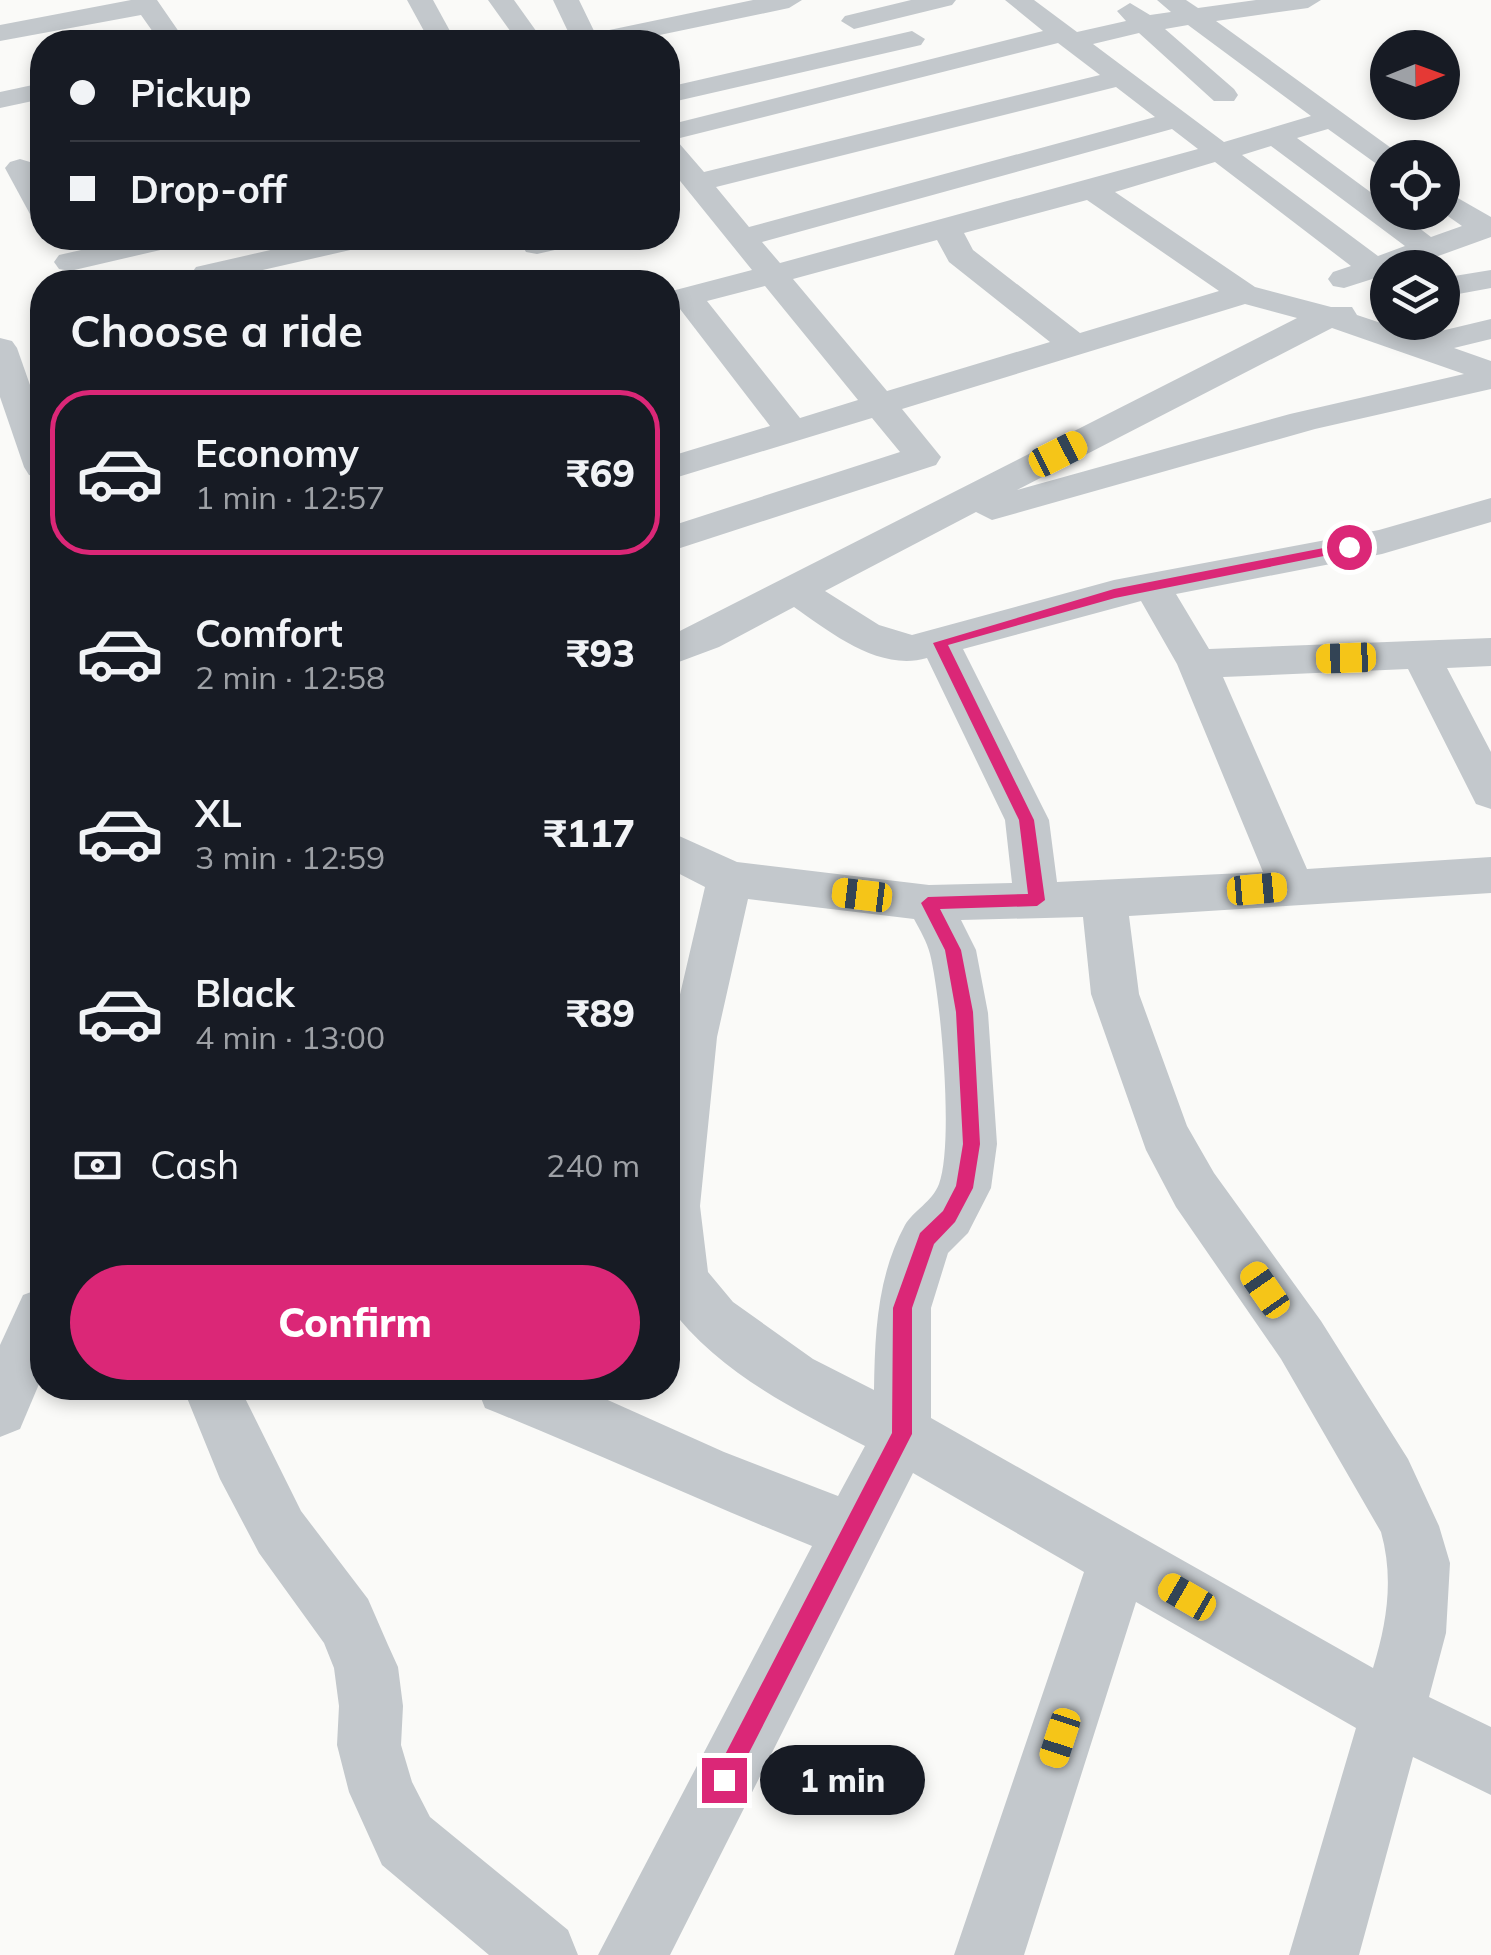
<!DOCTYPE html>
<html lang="en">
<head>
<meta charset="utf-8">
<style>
	body { margin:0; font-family:Mulish,sans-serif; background:#20242c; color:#f1f3f6; height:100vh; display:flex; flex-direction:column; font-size:38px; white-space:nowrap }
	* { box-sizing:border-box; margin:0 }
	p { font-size:32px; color:#9ea1a6 }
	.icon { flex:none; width:55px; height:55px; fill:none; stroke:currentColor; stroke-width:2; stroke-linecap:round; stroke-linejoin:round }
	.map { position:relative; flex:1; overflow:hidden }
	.details { position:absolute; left:30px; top:270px; width:650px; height:1130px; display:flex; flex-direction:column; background:#171b24; border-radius:40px; box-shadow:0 5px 15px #0003 }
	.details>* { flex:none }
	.hud { position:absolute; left:30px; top:30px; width:650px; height:220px; border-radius:40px; box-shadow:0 5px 15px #0003; display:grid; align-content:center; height:220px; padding:0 40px; background:#171b24 }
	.needle { width:65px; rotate:89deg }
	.fabs { position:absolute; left:1370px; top:30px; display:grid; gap:20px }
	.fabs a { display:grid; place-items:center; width:90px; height:90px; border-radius:50%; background:#171b24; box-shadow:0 5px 15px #0003; font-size:50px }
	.end { position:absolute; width:45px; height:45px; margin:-22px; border:12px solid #db2777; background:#fff; box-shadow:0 0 0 5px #fff }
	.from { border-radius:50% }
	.bubble { position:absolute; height:70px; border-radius:35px; background:#171b24; box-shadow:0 5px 15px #0003; font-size:32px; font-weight:800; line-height:70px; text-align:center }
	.car { position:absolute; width:30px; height:60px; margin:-30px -15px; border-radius:12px; box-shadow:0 0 8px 2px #0007; background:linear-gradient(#f5c518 24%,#345 0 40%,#f5c518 0 76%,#345 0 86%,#f5c518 0) }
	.hud b { display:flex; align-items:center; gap:35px; height:95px; font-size:38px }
	.hud b+b { border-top:2px solid #363941 }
	.hud i { width:25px; height:25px; background:#f1f3f6 }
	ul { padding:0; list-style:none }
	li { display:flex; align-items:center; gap:30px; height:165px; margin:0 20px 15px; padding:0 20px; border:5px solid transparent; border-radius:40px }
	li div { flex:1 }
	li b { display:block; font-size:38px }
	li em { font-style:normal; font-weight:800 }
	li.active { border-color:#db2777 }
	li>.icon { width:90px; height:90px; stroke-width:1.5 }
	h2 { padding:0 40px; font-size:45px; line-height:120px }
	.pay { display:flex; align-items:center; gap:25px; height:110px; padding:0 40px; font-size:38px }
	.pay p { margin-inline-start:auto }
	.button { display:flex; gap:20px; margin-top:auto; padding:20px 40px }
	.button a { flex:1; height:115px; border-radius:60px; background:#db2777; color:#fff; font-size:40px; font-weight:800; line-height:115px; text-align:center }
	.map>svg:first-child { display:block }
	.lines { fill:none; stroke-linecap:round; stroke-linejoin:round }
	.minor { fill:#c3c8cc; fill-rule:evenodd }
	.route { fill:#db2777 }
</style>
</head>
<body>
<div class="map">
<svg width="1491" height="1955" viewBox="0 0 1491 1955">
	<rect width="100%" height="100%" fill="#fafaf8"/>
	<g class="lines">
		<g class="minor">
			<polygon points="131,0 157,0 186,42 160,42 141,15 0,41 0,25"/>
			<polygon points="407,0 433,0 456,42 430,42"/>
			<polygon points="488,0 514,0 544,42 518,42"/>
			<polygon points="553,0 579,0 595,33 753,0 802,0 789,8 626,42 573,42"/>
			<polygon points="911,0 956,0 952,5 854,29 841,21 845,16"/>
			<path d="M1005,0h29l43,32 49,-11 -9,-10 13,-8 20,12 21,-3 -14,-12h29l12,8 58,-8h65l-13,8 -92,13 182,132 3,5h-13v10l-10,-3 -50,-36 -31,9 91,67v7h10l33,25 31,-11 -20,-14v-23l49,28v20l-86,31h-17v6l-44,14 -11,-2 -5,-7 5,-7 18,-6 -136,-104 -100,30 140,95 76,20h21l5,8 63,21 71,-17v20l-37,9 37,13v28l-176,40 -323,91 -16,-8 -151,79 54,34 33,10 202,-55 265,-50 112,-32v24l-109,32 -206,40 33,55 282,-11v28l-44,2 44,84v57l-15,-5 -68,-135 -185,8 84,192 184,-12v36l-362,23 10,78 48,132 27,47 107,148 87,138 31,67 11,37 -4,70 -17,64 62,30v68l-78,-38 -54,198h-70l67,-227 -220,-126 -112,353h-70l130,-383 -171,-99 -243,482h-72l214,-409c-110,-44 -218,-94 -327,-138l-8,-20h104l143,64 114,44 27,-50c-74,-38 -147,-74 -197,-141v-259l37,-159 -37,-19v-37l69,31 192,23 83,-2 -7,-63 -78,-162c-47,14 -96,-25 -133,-51l-75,40 -51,19v-29l629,-319 -52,-14 -343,105 39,48 -5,8 -268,87v-25l232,-75 -28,-34 -204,62v-23l102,-31 -90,-117 -12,3v-20l84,-22 -84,-104v-41l375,-94zM1188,25l123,91 -87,26 -131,-98 46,-11 75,68h20l4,-6 -4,-6 -69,-60zM1058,43l42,32 -396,97 -26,-30 -6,-2zM1116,87l39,30 -406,110 -33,-40zM1172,129l26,20 -418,114 -18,-21zM1271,146l134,100 -27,10 -136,-101zM1087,200l132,91 -139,42 -107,-83 -9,-17zM937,240l12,22 101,80 -163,49 -94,-112zM765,286l93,114 -58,18 -93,-117zM1332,328l132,46 -174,40 -273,76zM1141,601l36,63 86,208 -206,10 -8,-62 -86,-171zM748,899l166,20c6,11 13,23 16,35 11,44 24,190 9,230 -7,18 -25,26 -34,41 -28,52 -30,107 -31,165l-61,-31 -80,-57 -25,-30 -8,-66 17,-169zM1083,917l8,77 55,156 30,57 105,152 100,173c13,46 6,91 -8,136l-442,-250v-110l17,-55 20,-20 23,-45 6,-44 -9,-131 -12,-63 -15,-30z"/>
			<polygon points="912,31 925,39 921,45 668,103 668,87"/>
			<polygon points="42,83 42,99 0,108 0,92"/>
			<polygon points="20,159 30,162 42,183 42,219 31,216 5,168 10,162"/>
			<polygon points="134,238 186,238 182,245 70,271 59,269 54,262 59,255"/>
			<polygon points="323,238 376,238 372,245 211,282 196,281 191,274 196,267"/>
			<polygon points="526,238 581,238 577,245 537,254 526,252 522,245"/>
			<polygon points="1491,270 1491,288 1442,297 1442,278"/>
			<polygon points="0,338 12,341 17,348 42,419 42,478 29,475 24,467 0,397"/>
			<polygon points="42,1288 42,1377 20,1429 0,1437 0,1345 23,1295"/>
			<polygon points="183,1388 240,1388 301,1511 368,1599 388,1645 398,1667 403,1706 401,1745 412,1782 430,1817 568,1930 578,1955 489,1955 382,1865 349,1792 337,1745 339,1706 334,1668 324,1643 259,1553 220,1479"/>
		</g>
	</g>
	<polygon class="route" points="1349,543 1354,544 1354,550 1115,598 948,645 1034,820 1045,900 1037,906 940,909 961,950 973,1012 980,1144 973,1188 955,1222 934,1244 912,1308 912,1434 731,1788 724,1791 716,1788 712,1780 716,1772 892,1433 893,1308 920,1233 943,1211 956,1186 963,1144 956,1012 945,950 921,903 928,897 1028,894 1019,820 933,643 1114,589"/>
</svg>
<div class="fabs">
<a><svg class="needle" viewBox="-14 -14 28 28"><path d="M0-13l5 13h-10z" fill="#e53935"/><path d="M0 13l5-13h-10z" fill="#9ea1a6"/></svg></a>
<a><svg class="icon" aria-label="locate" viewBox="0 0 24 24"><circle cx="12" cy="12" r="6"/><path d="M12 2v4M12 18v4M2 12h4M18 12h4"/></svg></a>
<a><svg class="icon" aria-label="layers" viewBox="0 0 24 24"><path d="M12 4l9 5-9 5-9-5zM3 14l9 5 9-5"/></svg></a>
</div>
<i class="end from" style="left:1349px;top:547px"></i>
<i class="end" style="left:724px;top:1780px"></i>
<div class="bubble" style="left:760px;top:1745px;width:165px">1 min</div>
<i class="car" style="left:1058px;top:454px;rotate:63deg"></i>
<i class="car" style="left:1346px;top:658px;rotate:268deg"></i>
<i class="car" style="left:1257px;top:889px;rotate:85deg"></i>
<i class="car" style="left:862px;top:895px;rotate:277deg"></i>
<i class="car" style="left:1265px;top:1290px;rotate:325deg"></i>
<i class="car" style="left:1187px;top:1597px;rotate:300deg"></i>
<i class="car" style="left:1060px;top:1738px;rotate:198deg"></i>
<div class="hud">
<b><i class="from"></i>Pickup</b>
<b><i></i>Drop-off</b>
</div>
<section class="details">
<h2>Choose a ride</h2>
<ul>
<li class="active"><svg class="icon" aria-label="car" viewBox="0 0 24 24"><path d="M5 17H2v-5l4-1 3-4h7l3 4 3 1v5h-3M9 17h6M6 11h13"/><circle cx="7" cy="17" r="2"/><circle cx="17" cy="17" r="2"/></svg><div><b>Economy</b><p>1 min · 12:57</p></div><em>₹69</em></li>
<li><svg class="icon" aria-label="car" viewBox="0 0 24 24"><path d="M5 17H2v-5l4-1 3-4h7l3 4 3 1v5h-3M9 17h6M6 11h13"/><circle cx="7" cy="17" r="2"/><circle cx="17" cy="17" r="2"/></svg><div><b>Comfort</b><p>2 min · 12:58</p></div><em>₹93</em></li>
<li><svg class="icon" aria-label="car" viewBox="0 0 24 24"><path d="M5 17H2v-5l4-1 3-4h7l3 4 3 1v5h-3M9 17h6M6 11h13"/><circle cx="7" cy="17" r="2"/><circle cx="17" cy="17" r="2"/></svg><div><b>XL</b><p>3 min · 12:59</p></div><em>₹117</em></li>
<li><svg class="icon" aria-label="car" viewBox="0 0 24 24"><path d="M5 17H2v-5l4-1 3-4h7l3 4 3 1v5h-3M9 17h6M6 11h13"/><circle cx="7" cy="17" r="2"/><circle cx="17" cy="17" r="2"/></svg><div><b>Black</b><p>4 min · 13:00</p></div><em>₹89</em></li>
</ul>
<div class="pay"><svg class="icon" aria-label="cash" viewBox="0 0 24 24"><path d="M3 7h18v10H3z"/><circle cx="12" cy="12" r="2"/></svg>Cash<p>240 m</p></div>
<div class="button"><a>Confirm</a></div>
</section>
</div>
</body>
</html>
